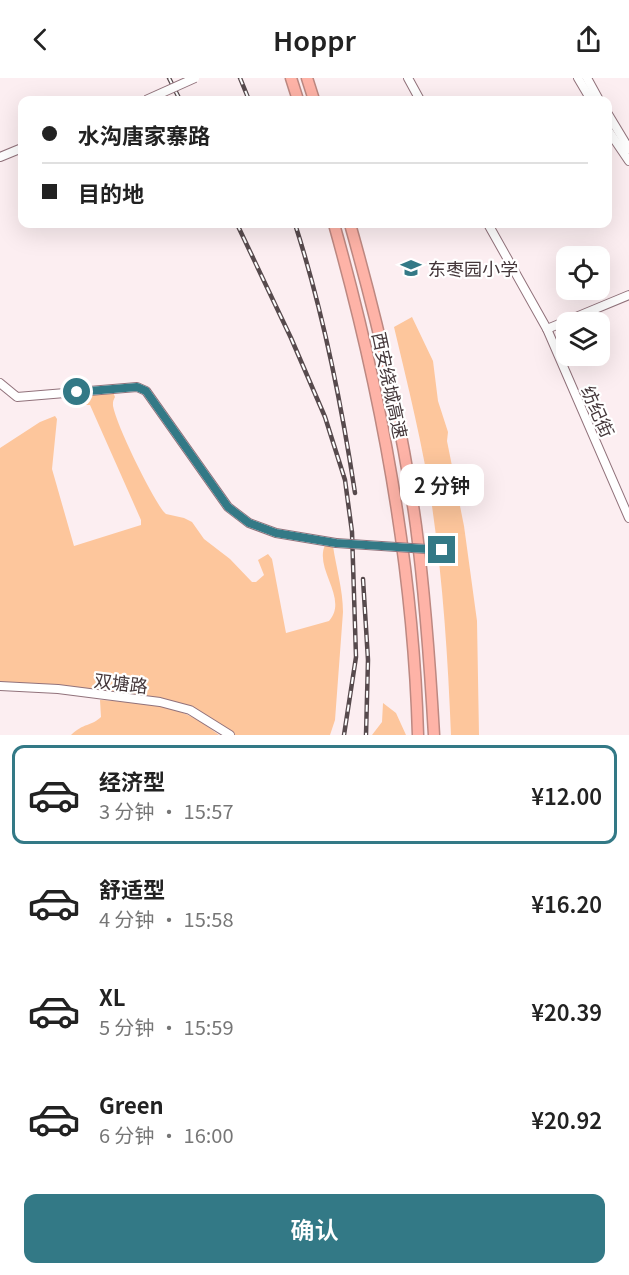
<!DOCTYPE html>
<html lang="zh">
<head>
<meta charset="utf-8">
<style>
	body { margin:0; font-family:Georgia,"Noto Sans SC",serif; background:#f6f6f6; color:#222; height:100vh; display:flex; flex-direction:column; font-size:22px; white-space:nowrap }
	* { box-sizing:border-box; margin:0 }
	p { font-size:20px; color:#767676 }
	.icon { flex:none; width:33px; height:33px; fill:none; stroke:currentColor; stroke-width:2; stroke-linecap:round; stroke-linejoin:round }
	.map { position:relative; height:657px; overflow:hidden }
	.panel { display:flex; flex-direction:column; background:#fff; flex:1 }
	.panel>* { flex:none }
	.top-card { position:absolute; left:18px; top:18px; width:594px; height:132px; border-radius:12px; box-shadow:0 6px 24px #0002; display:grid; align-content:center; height:132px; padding:0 24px; background:#fff }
	.fabs { position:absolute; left:556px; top:168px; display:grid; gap:12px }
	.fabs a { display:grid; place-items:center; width:54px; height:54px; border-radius:12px; background:#fff; box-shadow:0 6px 24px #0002; font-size:30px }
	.end { position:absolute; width:27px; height:27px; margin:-14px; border:8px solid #337986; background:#fff; box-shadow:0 0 0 3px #fff }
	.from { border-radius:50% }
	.bubble { position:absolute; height:42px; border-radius:12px; background:#fff; box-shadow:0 6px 24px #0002; font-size:20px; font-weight:600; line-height:42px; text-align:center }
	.top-card b { display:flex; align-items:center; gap:21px; height:57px; font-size:22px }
	.top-card b+b { border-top:2px solid #e0e0e0 }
	.top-card i { width:15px; height:15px; background:#222 }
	ul { padding:10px 0 0; list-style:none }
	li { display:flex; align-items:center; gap:18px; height:99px; margin:0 12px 9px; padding:0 12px; border:3px solid transparent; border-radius:12px }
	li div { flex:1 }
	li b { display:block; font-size:22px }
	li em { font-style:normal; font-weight:600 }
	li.on { border-color:#337986 }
	li>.icon { width:54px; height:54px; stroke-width:1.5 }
	.action { display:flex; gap:12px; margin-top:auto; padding:12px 24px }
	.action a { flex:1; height:69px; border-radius:12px; background:#337986; color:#fff; font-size:24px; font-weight:600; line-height:69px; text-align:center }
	header { display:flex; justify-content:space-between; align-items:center; height:78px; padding:0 24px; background:#fff; font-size:27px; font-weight:600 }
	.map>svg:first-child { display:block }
	.green { fill:#fdc69c }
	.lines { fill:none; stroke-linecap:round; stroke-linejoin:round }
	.minor-casing { stroke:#91727b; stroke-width:10 }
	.highway-casing { stroke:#bd8881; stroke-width:13 }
	.minor { stroke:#fff; stroke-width:8 }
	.highway { stroke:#feb3a7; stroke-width:10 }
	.rail-casing { stroke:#574a4d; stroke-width:4.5 }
	.rail { stroke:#fff; stroke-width:2; stroke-dasharray:7; stroke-linecap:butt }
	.minor-bridge-casing { stroke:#91727b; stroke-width:10; stroke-linecap:butt }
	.minor-bridge { stroke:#fff; stroke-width:8 }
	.route { stroke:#337986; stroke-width:8 }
	.labels { text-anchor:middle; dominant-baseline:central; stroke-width:4.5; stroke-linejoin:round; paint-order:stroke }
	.poi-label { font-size:18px; fill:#44373a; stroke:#fff; text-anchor:start }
	.street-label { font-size:18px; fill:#44373a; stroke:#fff }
</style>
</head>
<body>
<header><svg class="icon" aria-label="back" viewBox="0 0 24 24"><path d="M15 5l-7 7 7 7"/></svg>Hoppr<svg class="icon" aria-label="share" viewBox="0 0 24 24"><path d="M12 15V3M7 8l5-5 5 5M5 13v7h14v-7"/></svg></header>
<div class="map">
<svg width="629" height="657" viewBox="0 0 629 657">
	<rect width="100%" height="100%" fill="#fceef1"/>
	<g class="green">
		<path d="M412,239l21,44 5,40 10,31 -1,9 17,85 13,95 2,114h-28c-3,-76 -8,-153 -19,-229 -9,-60 -24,-120 -38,-179z"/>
		<path d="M113,314l2,5c-2,4 -2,4 -2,9 4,21 37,87 50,105l3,3 18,4 8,4 12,17 26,20 22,23h4l8,-7 -6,-15 10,-6 4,5 14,74 43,-12c20,-23 -15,-51 -4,-76l4,-1 4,2c3,21 10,44 10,66l-8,108 -5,15h-98l-32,-23 -31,-12 -51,-7 -118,-7v-238l40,-26 15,-6 2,3 -5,50 22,77 67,-21v-5l-51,-115h-10l-2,-10z"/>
		<path d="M100,622c32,2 68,3 96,19 8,4 16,11 23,16h-148c12,-12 21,-9 30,-18z"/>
		<polygon points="383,625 396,635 406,657 372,657 382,644"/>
	</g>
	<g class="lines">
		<g class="minor-casing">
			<g id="minor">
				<polyline points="408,0 420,22"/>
				<polyline points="578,0 591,22"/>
				<polyline points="587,0 599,22"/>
				<polyline points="608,36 629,71"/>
				<polyline points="608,52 629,83"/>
				<polyline points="0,79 22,70"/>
				<polyline points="488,146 547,251 629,440"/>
				<polyline points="547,251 629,217"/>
				<polyline points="0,305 17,319 137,309 146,313 228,429 249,445 276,455 336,465"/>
				<polyline points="0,608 58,611 160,624 190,632 230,657"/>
			</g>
		</g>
		<g class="highway-casing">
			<g id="highway">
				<polyline points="291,0 298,22"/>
				<polyline points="307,0 314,22"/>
				<path d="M334,146c47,167 79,337 84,511"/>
				<path d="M350,146c28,99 52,200 66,302 9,69 14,139 18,209"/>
			</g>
		</g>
		<use href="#minor" class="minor"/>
		<use href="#highway" class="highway"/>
		<g class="rail-casing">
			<g id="rail">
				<polyline points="169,0 180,22"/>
				<polyline points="240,0 249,22"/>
				<polyline points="237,146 291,260 325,339 345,402 352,454 356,579 344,657"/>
				<path d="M295,146c28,87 46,177 60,269"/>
				<polyline points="363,501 368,582 366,657"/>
			</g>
		</g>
		<use href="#rail" class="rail"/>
		<g class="minor-bridge-casing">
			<g id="minor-bridge">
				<polyline points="146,22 195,0"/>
				<polyline points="336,465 442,472"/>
			</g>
		</g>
		<use href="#minor-bridge" class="minor-bridge"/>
	</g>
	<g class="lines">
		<polyline class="route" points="77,314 137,309 146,313 228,429 249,445 276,455 336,465 442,472"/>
	</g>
	<defs>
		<g id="school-bare" transform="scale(1.62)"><path d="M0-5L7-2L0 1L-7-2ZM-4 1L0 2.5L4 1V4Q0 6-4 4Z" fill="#337986" stroke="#fff" stroke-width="2.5" paint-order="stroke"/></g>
	</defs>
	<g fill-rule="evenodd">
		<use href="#school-bare" x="411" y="190"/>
	</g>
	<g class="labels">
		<g class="poi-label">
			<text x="428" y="190">东枣园小学</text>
		</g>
		<g class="street-label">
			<text transform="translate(391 307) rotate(78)">西安绕城高速</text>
			<text transform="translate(599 333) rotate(66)">纺纪街</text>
			<text transform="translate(121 604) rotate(7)">双塘路</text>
		</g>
	</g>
</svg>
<div class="fabs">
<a><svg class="icon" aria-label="locate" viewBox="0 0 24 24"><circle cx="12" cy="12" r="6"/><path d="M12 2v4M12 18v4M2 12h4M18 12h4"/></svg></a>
<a><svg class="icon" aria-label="layers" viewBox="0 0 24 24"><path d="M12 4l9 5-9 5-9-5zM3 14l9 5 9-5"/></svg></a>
</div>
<i class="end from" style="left:77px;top:314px"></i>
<i class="end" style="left:442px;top:472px"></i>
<div class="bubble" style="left:400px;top:386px;width:84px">2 分钟</div>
<div class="top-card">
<b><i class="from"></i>水沟唐家寨路</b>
<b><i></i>目的地</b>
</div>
</div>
<section class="panel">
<ul>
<li class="on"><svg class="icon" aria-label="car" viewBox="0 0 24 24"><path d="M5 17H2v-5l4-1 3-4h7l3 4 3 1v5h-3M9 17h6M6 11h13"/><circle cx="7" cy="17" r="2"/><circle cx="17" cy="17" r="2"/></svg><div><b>经济型</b><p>3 分钟 · 15:57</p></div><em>¥12.00</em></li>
<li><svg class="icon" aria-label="car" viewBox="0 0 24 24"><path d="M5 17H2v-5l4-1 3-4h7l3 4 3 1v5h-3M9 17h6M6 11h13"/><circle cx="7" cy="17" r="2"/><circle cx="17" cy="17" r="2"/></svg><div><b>舒适型</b><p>4 分钟 · 15:58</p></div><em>¥16.20</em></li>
<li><svg class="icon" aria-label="car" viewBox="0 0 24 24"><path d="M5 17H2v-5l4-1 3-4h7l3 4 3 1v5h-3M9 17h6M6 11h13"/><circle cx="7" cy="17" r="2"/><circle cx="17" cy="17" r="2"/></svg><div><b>XL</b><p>5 分钟 · 15:59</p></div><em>¥20.39</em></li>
<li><svg class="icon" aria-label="car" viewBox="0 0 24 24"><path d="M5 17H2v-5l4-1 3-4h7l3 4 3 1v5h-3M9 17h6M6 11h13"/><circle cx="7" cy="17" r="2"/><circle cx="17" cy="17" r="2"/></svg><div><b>Green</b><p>6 分钟 · 16:00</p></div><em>¥20.92</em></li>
</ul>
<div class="action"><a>确认</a></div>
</section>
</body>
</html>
